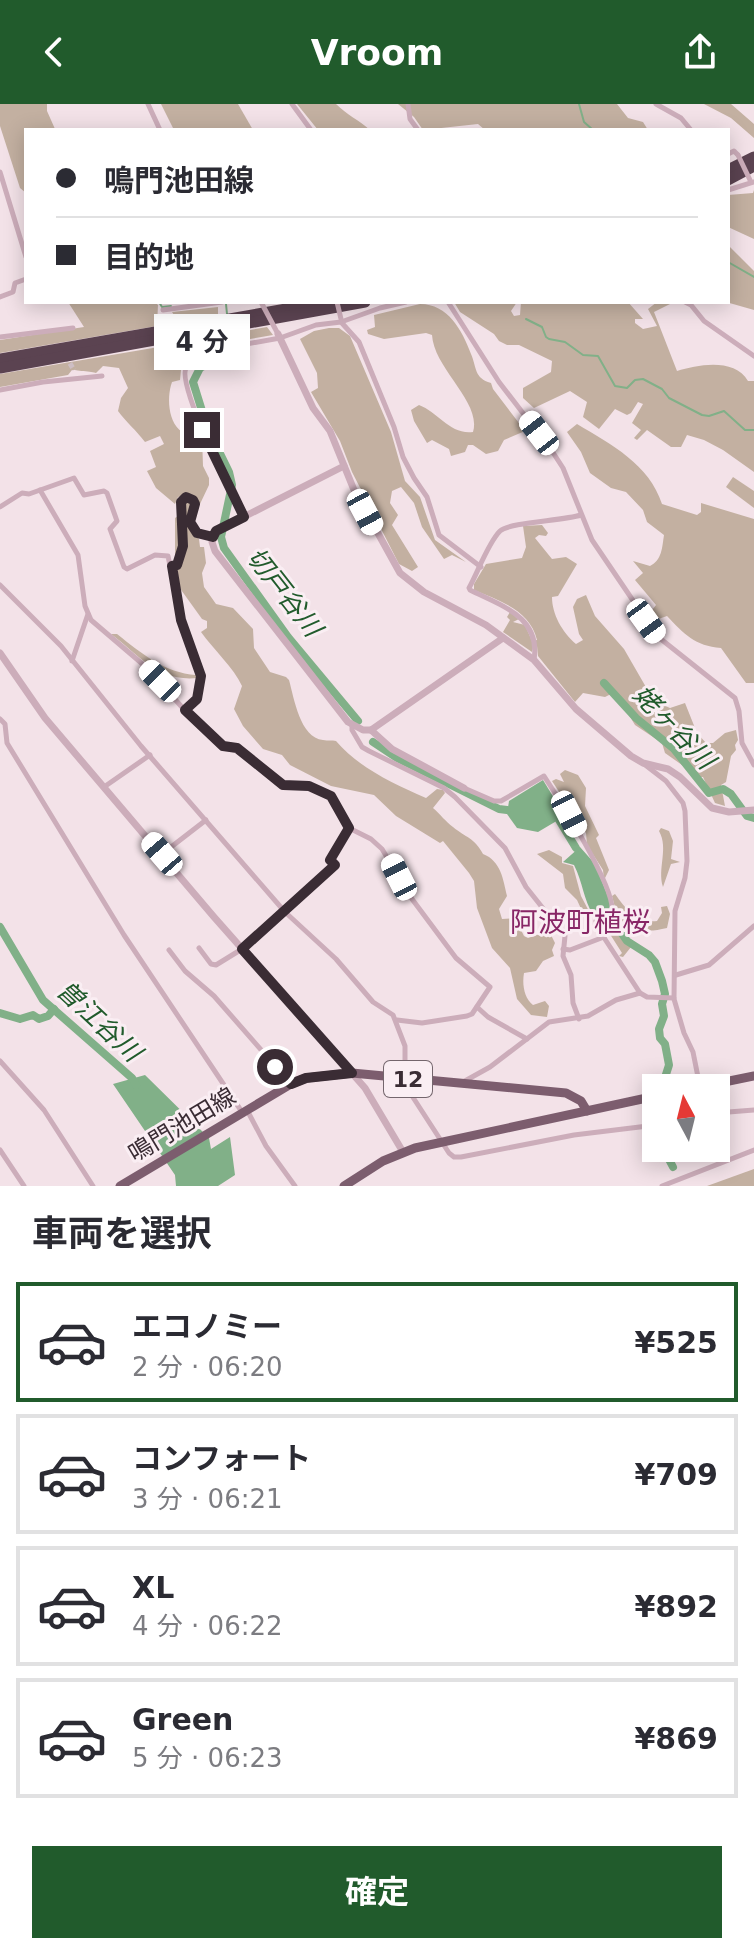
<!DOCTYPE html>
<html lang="ja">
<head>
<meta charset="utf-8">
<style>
	body { margin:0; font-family:"DejaVu Sans","Noto Sans JP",sans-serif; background:#f7f7f7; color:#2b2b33; height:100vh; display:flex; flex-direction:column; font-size:30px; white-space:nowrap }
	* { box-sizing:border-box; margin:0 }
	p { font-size:26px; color:#7c7c81 }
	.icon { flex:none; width:44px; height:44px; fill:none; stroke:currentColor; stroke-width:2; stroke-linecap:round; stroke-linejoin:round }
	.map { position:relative; height:1082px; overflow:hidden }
	.side { display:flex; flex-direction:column; background:#fff; flex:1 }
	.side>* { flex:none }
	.banner { position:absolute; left:24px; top:24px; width:706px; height:176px; border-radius:0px; box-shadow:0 4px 20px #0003; display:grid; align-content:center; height:176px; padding:0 32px; background:#fff }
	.needle { width:52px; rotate:353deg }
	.controls { position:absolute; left:642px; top:970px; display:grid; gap:16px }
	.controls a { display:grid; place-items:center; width:88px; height:88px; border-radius:0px; background:#fff; box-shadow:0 4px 20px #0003; font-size:40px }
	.end { position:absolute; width:36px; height:36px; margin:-18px; border:10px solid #3a2c34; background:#fff; box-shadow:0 0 0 4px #fff }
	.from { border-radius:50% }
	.bubble { position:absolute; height:56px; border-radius:0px; background:#fff; box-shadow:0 4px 20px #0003; font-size:26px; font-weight:700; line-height:56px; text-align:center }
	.car { position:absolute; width:24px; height:48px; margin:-24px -12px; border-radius:10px; box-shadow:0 0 6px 2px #0007; background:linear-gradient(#fff 24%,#345 0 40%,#fff 0 76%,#345 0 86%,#fff 0) }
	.banner b { display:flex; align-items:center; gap:28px; height:76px; font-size:30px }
	.banner b+b { border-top:2px solid #e1e1e2 }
	.banner i { width:20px; height:20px; background:#2b2b33 }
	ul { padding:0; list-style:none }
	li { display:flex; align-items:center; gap:24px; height:120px; margin:0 16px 12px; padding:0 16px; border:4px solid #e1e1e2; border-radius:0px }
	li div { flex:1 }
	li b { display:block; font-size:30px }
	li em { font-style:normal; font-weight:700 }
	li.selected { border-color:#215b2c }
	li>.icon { width:72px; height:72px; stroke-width:1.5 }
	h2 { padding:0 32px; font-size:36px; line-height:96px }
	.primary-button { display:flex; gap:16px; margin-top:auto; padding:16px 32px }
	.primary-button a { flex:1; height:92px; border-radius:0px; background:#215b2c; color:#fff; font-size:32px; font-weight:700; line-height:92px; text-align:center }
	header { display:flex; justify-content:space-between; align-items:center; height:104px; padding:0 32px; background:#215b2c; color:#fff; font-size:36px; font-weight:700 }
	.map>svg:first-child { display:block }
	.green { fill:#c3b0a1 }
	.water { fill:#81b088 }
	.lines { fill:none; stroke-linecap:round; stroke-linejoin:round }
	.stream { stroke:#81b088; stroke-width:2 }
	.river { stroke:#81b088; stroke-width:8 }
	.minor-tunnel { stroke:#cebec4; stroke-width:5; stroke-dasharray:5 2.5; stroke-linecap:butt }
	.minor { stroke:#ccadba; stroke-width:5 }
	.tertiary { stroke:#ccadba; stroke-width:7 }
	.primary { stroke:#7c5d6e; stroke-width:9 }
	.motorway { stroke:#5b4351; stroke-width:11 }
	.minor-bridge { stroke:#ccadba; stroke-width:5 }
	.route { stroke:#3a2c34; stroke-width:10 }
	.labels { text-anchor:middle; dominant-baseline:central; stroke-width:6; stroke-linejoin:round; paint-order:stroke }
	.shield { fill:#faeef3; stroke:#74666d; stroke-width:2 }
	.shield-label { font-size:22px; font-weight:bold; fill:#3a2c34 }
	.street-label { font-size:24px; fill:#3a2c34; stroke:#faeef3 }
	.water-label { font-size:26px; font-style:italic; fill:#215b2c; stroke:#faeef3 }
	.quarter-label { font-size:28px; fill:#882666; stroke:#faeef3 }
</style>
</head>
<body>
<header><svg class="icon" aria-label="back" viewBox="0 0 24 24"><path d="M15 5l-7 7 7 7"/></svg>Vroom<svg class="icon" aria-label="share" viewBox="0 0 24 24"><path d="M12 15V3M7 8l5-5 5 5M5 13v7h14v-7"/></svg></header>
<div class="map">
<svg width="754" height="1082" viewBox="0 0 754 1082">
	<rect width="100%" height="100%" fill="#f3e2e8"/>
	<g class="green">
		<polygon points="0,0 47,0 47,7 55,25 26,26 26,89 20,84 0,22"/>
		<polygon points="161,0 238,0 253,26 174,26"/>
		<path d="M297,0h39c11,11 23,16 34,26h-52z"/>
		<polygon points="398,0 617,0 628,14 643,18 648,26 485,26 478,20 423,26 414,13"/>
		<polygon points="704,0 731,0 754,20 754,34 731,14"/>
		<polygon points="754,86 754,135 728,123 728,91 753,89"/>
		<polygon points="728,141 754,167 754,206 726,198 728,198"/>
		<polygon points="68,198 155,198 158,201 157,222 0,249 0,236 84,223"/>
		<path d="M454,198h63l-6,9 3,5 6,-1 1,-13h107l15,17h-8v4l8,6 14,-3 -9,-17 9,-7 15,1 -18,9 23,59c22,-7 58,-13 71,10h6v91l-31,-22 -19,-10 -17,-5 -6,12h-10l-24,-17 -10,10 -3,-2 7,-8 -9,-7 11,-19 -5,-2 -7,11 -4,2 -12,-6 -16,20 -16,-12 4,-15 -17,-11 -36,17 -11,-10v-10l28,-16 1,-11 -33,-16h-12l-8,-4 -5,-7 -34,-22z"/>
		<path d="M420,200c28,0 42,26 51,50 6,14 3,24 20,29l2,6 32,42 -21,9 -6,11 -12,3 -13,-9h-5l-3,7 -14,4 -2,-7 -17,-9 -5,3 -13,-22 -3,-11 8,-5c19,7 31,30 54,27 9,-30 -39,-63 -41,-97l-6,-2 -42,6 -16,-5 -1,-4 8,-3 -1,-12z"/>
		<polygon points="218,203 218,213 180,220 172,208"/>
		<polygon points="267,223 273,231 233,238 204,239 201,235"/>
		<polygon points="329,224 339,224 350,232 391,328 405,377 420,393 435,436 466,458 452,451 444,455 422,423 414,399 401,383 392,387 390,399 398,411 392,421 418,463 412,467 399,460 352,368 340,337 311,288 318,284 317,269 300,235 314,227"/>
		<path d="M194,237l-19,15 6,14 -1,10 -8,2c-6,16 -4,48 17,53 4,2 9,1 13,2l1,29 6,12v7l-9,19 -9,-10 -13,3 -3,7 -19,-16 -9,-17 9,-4 -6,-16 14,-7 -4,-8 -15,6c-9,-12 -19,-20 -27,-31l3,-13 7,-10 -9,-20 -16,-2 -7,7c-3,-1 -22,-3 -24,-3l-4,5 -68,12v-13z"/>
		<path d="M577,320c35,21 72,40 85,80l35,11 4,-3v-9l53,16v164h-8l-25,-35c-26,-2 -37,-14 -54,-32l-17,6 -1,-8 7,-9 -21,-25 8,-7 -10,-12 17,5c12,-6 12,-18 14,-31l-17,-13 -4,-12 -17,-18 -15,-4 -21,-15 -9,-21 -14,-20z"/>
		<polygon points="733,373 754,387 754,404 726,383"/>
		<path d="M185,398h5v3l-2,22 11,12 1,8h4l2,16 -4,10 2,14 12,17 17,4 20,21 1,19 16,24 16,5 3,3c5,18 11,58 34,60 5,1 9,0 13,1 23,27 58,43 90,57l11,-9 6,1 2,3 -12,15c7,6 13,14 20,19 13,11 21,10 30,27 18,7 20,25 24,42l-8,13 3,10 13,-1 9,18 4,2 18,-6 2,4 3,-1 4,8 -3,7 2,6 -11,5 -7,10 -12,2c-2,11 0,25 9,32l12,-4 4,5 -2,11 -16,-2 -14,-16 -7,-31 -18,-20 -15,-40 -3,-27 -5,-8 -26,-32 -3,2 -44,-27 -22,-21 -43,-9 -41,-21 -8,-10 -19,-6 -20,-23 -9,-17 8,-23c-8,-18 -29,-37 -41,-54l6,-4v-7l-5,-2 -23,-32 -4,-17v-52l3,-2 3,11 4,2z"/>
		<path d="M542,421l6,8 -2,3 -7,-1 -4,3 17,21 14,-2 11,7 -19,32 -6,1c0,17 10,35 24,47l7,-4 -4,-6 -6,-27 4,-8 9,-4 9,21 29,33 30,52 16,7 15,-5 12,30 9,10h7l12,-10 11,-3 2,10 -3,5 1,5 -5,6 -5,26 -5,3 4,21 -10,-3 -12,-26h-4l-34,-24 -3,-10 -27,-18 -20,-33 -10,5 -22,-4 -8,9 -37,-46 -1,-10 -4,1 -1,5 -29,-20 7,-12 -3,-3 3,-5 9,7 -6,3 12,3 7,16 5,-1c-7,-30 -37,-39 -63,-50v-6l12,-20 36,-6 4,-11 -3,-21z"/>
		<path d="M111,530h6c24,19 48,39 79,41l1,3c-39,4 -58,-23 -86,-44z"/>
		<polygon points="565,666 578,671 586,684 585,702 599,731 596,734 609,766 604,776 603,766 587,741 586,729 552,677 556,675 564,678 560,670"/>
		<path d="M661,724l8,3 4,10 -2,18 9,3 -9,2 -8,23c-6,-19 6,-38 -4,-56z"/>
		<polygon points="549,746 562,753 562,759 573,762 581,792 592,813 588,820 577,796 565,784 563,770 537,750"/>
		<path d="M615,790c11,15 21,29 42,27l5,-8 -1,-6 6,-1 3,8 -3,14c-21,5 -30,3 -48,-9l-7,4 19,24 -8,10 -4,-1 3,-3 -14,-22h-5l-3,-8 16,-12 -4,-15z"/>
		<polygon points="754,1065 754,1082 707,1082"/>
	</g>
	<g class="water">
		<polygon points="543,676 565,712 538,728 517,724 507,710 509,697"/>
		<path d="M580,743l15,17 16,40 -1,6 -16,7c-11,-19 -11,-34 -20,-52l-11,-3z"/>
		<polygon points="145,971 209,1034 211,1045 230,1033 235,1071 218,1082 176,1082 175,1071 113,980"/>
	</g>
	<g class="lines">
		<g class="stream">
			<polyline points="579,0 584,18 593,26"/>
			<polyline points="728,158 754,173"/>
			<polyline points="159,198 162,203 171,202"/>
			<polyline points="226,200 227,210"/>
			<polyline points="526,215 542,223 546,233 549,235 565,238 583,251 598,252 615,282 627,284 635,276 643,275 662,285 669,294 702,311 709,312 724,307 745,326 754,326"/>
			<polyline points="230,228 232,239"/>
		</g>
		<g class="river">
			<polyline points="226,250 200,264 193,278 207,323 229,368 232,381 221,433 224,444 288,533 358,617"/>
			<polyline points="604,579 636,614 674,645 709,689 723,685 731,690 747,712 754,714"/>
			<polyline points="373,638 397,654 499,705 507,706"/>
			<polyline points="559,716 576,744"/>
			<polyline points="609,811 627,837 649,851 655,858 662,877 665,890 662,900 664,912 659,925 660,934 665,940 669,961 662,983"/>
			<polyline points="0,823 43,896 132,974 136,981"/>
			<polyline points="0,909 20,915 33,911 39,915 48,912 54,905"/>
			<path d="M655,1002c-6,12 -6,25 1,37"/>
			<polyline points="663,1044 673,1063"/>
		</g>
		<polyline class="minor-tunnel" points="66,253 74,266"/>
		<g class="minor">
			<polyline points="148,0 160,26"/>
			<polyline points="292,0 311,26"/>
			<polyline points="408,0 410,15 418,26"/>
			<polyline points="656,0 681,14 691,26"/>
			<polyline points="728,50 734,47 738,51"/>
			<polyline points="0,68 26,153"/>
			<polyline points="728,86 754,78"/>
			<polyline points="0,193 13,188 15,179 26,175"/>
			<polyline points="448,198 499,278 552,347 563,364 592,436 657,532 735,594 739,607 742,639 754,661"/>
			<polyline points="685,198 691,201 704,217 754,252"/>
			<polyline points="163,206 222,198"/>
			<polyline points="341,218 359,238 394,323 403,353 414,374 427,393 439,431 481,463"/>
			<polyline points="0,233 73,224"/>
			<polyline points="0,286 43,278 102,272"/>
			<polyline points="40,386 78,451 85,502 91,516 146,563 189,611 223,642 237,644 283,681 309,682 331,692 349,724 371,735 382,745 412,795 456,854 490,883 472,910 467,912 422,919 397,916"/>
			<polyline points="0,403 22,389 29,390 74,374 84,391 104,387 107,389 117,417 110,425 124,463 127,465 155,451 168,452 181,516 201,572 197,595 185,606"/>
			<path d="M244,413c-12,-22 -67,-132 -58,-149l44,-21 50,-9 36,-13 25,-3 39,-14 26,-6"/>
			<path d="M172,462l5,-1 6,-19 -2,-42 3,-6 6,-1 4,5c-4,24 -8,28 19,35"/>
			<polyline points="0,481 61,542 141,642 285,808 336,855 373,898 393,911 405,942 405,981 449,1049 454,1053 461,1053 574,1031 656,1021"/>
			<path d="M534,556c7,-43 -32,-54 -64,-70l-1,-2c9,-16 19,-45 31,-57 10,-9 62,-10 81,-16"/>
			<polyline points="72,557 88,510"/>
			<polyline points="0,615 5,620 7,639 124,831 242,1008"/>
			<polyline points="352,621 352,626 362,643 369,647 444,684 455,693 505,744 526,783 565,832 563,852 571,871 573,899 579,915"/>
			<polyline points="644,660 666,677 683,699 685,707 687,757 685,774 675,807 674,895 684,929 693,948 700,983"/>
			<polyline points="104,683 150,651"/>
			<path d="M464,684l30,13h7l43,-25c15,23 71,111 68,135l-16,10 5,12 39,60"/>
			<polyline points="162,750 206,716"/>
			<polyline points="199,844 211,860 216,861 242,845 266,825 335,761 330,756 349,724"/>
			<polyline points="563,845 570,846 604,833"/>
			<polyline points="169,846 185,867 214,892 291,980"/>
			<polyline points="676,871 709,861 754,822"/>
			<polyline points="477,903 488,913 527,935"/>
			<polyline points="0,957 44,1006 93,1082"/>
			<polyline points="463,978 490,963 549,918 588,912 616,896 640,889 647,893 674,894"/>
			<polyline points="247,1006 266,1042 295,1082"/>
			<polyline points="716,1009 754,1006"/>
			<polyline points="0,1046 24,1082"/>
			<polyline points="662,1082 754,1046"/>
		</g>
		<g class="tertiary">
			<polyline points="278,230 313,304 330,327 354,386 400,469 424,488 486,521 534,556 576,605 631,652 643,659 668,665 680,673 712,704 729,708 754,706"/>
			<polyline points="344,362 216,427 212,438 215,447 348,618 363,626 371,626 392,645 464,684"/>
			<polyline points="0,549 45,614 214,813 365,984 403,1048"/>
			<polyline points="371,626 503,534"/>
		</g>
		<g class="primary">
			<polyline points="695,984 754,972"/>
			<polyline points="120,1082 291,980 306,974 352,969 566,989 581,997 587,1007"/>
			<polyline points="344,1082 383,1057 415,1044 656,992"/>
		</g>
		<g class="motorway">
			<polyline points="728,66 754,53"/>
			<polyline points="728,76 754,62"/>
			<polyline points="0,255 326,198"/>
			<polyline points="0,264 365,198"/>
		</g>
		<g class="minor-bridge">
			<polyline points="738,51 750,76"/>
			<polyline points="261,198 278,230"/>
			<polyline points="337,198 341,215"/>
		</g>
	</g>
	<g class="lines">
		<polyline class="route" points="202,326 244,413 216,427 213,433 197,429 190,418 195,400 193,396 186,393 181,398 183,442 177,461 172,462 181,516 201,572 197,595 185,606 223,642 237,644 283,681 309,682 331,692 349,724 330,756 335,761 242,845 352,969 306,974 291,980 275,963"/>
	</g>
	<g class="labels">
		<rect class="shield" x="384" y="957" width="48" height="36" rx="6"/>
		<g class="shield-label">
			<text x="408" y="975">12</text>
		</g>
		<g class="street-label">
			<text transform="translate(182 1021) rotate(-31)">鳴門池田線</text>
		</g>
		<g class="water-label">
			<text transform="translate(284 488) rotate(52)">切戸谷川</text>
			<text transform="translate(674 623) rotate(46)">姥ヶ谷川</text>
			<text transform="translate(99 917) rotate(43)">曽江谷川</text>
		</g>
		<g class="quarter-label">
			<text x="580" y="818">阿波町植桜</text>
		</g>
	</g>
</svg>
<div class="controls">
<a><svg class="needle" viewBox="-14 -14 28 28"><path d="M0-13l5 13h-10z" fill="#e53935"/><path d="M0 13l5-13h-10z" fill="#7c7c81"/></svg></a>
</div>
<i class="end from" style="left:275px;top:963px"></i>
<i class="end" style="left:202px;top:326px"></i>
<div class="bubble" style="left:154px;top:210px;width:96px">4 分</div>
<i class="car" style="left:539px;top:329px;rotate:322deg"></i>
<i class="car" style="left:365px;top:408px;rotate:152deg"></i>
<i class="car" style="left:646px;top:517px;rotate:144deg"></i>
<i class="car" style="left:160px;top:577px;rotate:315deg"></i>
<i class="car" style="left:569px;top:710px;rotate:153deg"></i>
<i class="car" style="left:162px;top:750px;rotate:319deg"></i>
<i class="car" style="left:399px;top:773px;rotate:333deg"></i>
<div class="banner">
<b><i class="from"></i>鳴門池田線</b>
<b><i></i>目的地</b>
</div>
</div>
<section class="side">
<h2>車両を選択</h2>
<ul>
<li class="selected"><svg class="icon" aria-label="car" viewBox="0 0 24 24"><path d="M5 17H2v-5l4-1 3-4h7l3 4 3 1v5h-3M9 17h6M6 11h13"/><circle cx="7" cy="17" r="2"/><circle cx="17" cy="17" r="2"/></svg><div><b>エコノミー</b><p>2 分 · 06:20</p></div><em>¥525</em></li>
<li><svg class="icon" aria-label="car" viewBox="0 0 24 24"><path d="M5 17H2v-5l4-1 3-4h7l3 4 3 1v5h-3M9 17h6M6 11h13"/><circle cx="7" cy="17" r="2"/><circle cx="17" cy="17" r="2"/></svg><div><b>コンフォート</b><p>3 分 · 06:21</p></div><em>¥709</em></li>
<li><svg class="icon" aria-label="car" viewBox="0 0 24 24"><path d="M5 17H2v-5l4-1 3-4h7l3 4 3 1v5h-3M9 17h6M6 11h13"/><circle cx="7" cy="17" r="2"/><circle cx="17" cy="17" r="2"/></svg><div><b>XL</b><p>4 分 · 06:22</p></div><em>¥892</em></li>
<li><svg class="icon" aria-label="car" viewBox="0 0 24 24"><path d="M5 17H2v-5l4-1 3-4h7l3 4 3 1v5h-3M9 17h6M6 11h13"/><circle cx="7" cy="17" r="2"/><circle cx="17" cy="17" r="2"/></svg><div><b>Green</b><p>5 分 · 06:23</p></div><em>¥869</em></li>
</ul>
<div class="primary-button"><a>確定</a></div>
</section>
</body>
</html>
